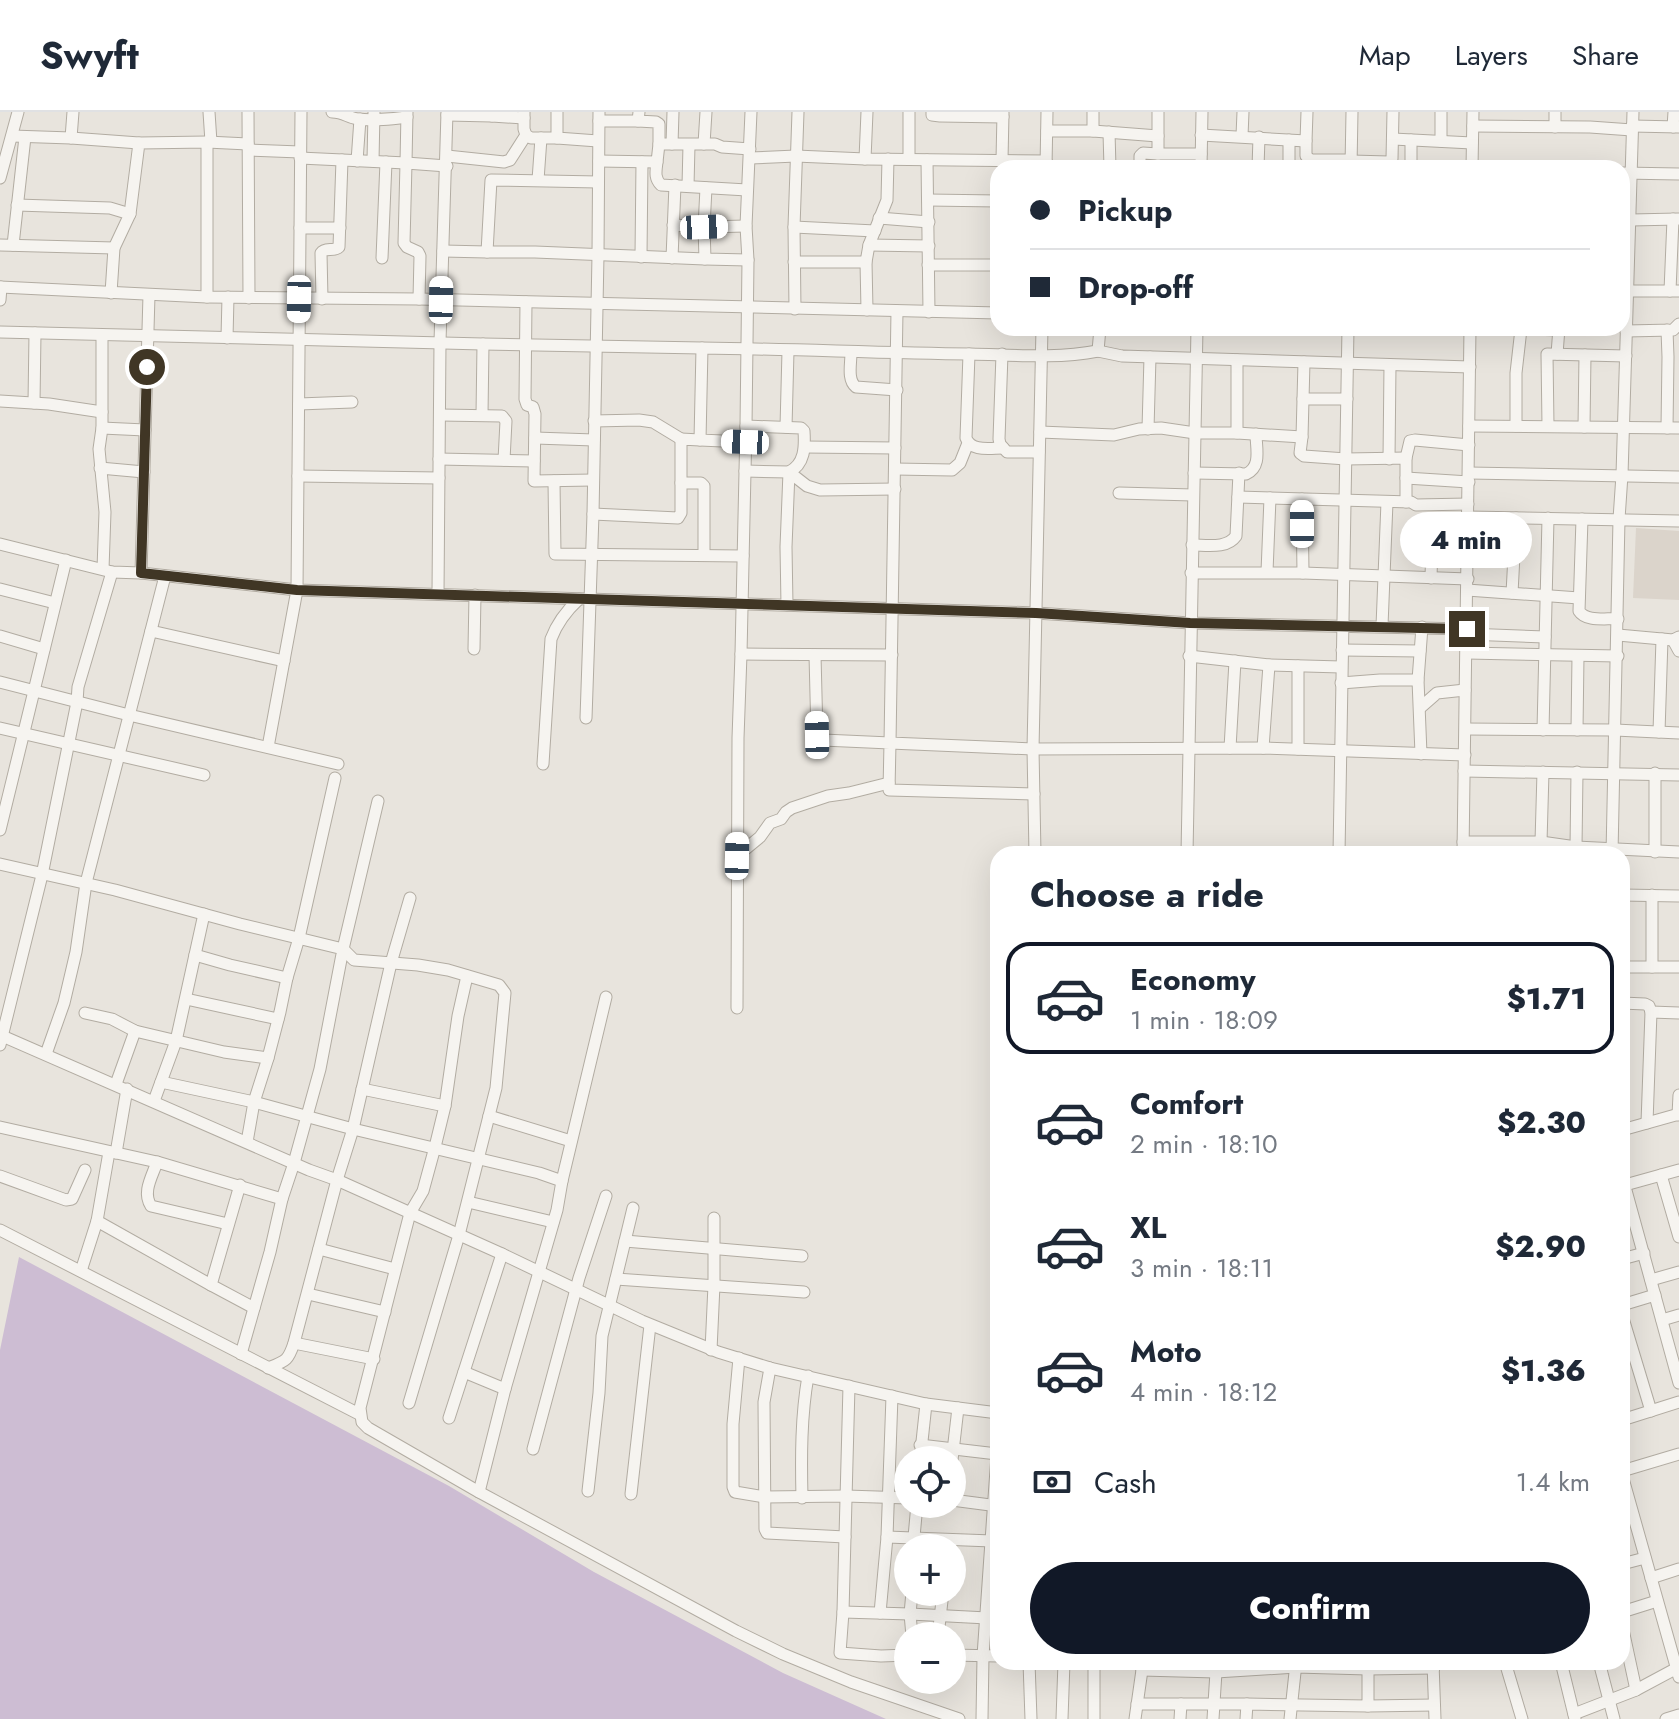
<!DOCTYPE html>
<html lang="en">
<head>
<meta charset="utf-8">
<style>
	body { margin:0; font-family:Jost,sans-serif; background:#f6f6f7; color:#1f2937; height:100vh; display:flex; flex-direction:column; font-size:30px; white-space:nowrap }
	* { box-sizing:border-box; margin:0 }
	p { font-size:26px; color:#747a83 }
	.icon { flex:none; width:44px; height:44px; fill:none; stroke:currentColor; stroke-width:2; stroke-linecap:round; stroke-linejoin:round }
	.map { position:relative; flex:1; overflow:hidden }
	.sheet { position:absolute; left:990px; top:734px; width:640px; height:824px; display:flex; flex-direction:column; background:#fff; border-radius:24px; box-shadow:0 8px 32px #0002 }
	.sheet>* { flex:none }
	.top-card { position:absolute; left:990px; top:48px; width:640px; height:176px; border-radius:24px; box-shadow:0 8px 32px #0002; display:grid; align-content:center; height:176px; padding:0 40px; background:#fff }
	.buttons { position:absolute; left:894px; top:1334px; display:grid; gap:16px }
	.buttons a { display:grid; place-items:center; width:72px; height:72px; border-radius:50%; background:#fff; box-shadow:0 8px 32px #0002; font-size:40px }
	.end { position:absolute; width:36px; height:36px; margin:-18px; border:10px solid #403625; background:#fff; box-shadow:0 0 0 4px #fff }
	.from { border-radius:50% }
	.bubble { position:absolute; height:56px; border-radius:28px; background:#fff; box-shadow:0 8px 32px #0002; font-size:26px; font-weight:800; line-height:56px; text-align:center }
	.car { position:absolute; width:24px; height:48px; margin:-24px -12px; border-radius:10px; box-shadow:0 0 6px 2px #0007; background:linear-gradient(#fff 24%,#345 0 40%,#fff 0 76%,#345 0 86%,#fff 0) }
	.top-card b { display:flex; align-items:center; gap:28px; height:76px; font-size:30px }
	.top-card b+b { border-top:2px solid #e0e1e3 }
	.top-card i { width:20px; height:20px; background:#1f2937 }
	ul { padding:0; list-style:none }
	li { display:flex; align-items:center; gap:24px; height:112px; margin:0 16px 12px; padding:0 24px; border:4px solid transparent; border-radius:24px }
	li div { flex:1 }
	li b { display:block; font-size:30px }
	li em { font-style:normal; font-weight:800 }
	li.current { border-color:#111827 }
	li>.icon { width:72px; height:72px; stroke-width:1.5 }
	h2 { padding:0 40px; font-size:36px; line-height:96px }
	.pay { display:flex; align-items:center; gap:20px; height:88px; padding:0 40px; font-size:30px }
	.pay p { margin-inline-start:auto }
	.primary-button { display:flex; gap:16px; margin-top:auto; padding:16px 40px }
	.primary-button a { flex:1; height:92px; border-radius:48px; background:#111827; color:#fff; font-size:32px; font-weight:800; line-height:92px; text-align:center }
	header { display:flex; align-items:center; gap:48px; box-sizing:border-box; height:112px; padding:0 40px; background:#fff; border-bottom:2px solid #e0e1e3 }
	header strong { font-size:38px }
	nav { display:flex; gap:44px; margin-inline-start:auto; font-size:28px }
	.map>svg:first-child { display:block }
	.built { fill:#dbd4cb }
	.green { fill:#cdbdd3 }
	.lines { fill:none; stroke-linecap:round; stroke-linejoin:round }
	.minor-casing { stroke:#b2aca2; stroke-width:13 }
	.minor { stroke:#f6f4f0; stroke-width:11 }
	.route { stroke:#403625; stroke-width:10 }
</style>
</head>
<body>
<header>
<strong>Swyft</strong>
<nav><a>Map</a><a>Layers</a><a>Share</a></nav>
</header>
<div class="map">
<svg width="1679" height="1607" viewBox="0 0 1679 1607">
	<rect width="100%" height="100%" fill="#e8e4dd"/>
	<polygon class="built" points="1636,416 1679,419 1679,488 1633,486"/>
	<polygon class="green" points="19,1145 449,1374 594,1460 783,1561 886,1607 0,1607 0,1238"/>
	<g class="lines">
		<g class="minor-casing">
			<g id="minor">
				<polyline points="209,0 211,30"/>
				<polyline points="248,0 249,186"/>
				<path d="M332,0c12,0 16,6 26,7 17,2 33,0 49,-2"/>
				<polyline points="492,0 492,4 524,6"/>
				<polyline points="524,0 524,17 526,23 531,26 557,26"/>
				<polyline points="557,0 557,26 598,29"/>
				<polyline points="639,0 638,9 656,10 659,12 659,32"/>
				<polyline points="932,0 932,3 940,4 1003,5"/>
				<polyline points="1158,0 1158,42 1201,42"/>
				<polyline points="1441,0 1441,29"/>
				<polyline points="447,3 492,4"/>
				<polyline points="599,9 638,9"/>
				<polyline points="1473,14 1590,15 1632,18"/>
				<polyline points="1632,14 1679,15"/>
				<polyline points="1555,15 1555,0"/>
				<polyline points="1673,15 1674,0"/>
				<polyline points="1047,19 1093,19 1158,24"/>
				<polyline points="1093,19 1093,0"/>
				<polyline points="1109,20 1110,56"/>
				<polyline points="1201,23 1306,29 1307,0"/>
				<polyline points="12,24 71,26 73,0"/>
				<polyline points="1242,24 1243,0"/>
				<polyline points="71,26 139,31"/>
				<polyline points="1393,27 1472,31"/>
				<polyline points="1306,29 1306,44 1311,48 1351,48"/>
				<polyline points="672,32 673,0"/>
				<polyline points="704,32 706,0"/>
				<polyline points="249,38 300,40"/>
				<polyline points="447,44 504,50 510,48 526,23"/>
				<polyline points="300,46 406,51 407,0"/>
				<polyline points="750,46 796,44 865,47 1046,49"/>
				<polyline points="865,47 867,0"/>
				<polyline points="909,47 909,0"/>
				<polyline points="927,48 929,200"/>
				<polyline points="1002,48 1003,1"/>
				<polyline points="357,49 360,7"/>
				<polyline points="373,49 374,0"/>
				<polyline points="599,49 657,50 659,32 715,32 722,35 750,37"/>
				<polyline points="1351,49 1389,50 1392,47 1393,0"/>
				<path d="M657,50c-1,9 -3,16 4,23l86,5"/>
				<polyline points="1046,55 1047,0"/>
				<polyline points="1351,55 1352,0"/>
				<polyline points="1140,56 1140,44 1143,41 1158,42"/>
				<polyline points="1201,56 1202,0"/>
				<polyline points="1258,56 1259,25"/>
				<polyline points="1289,56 1289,28"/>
				<polyline points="1411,56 1411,28"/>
				<polyline points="1472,56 1473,0"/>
				<polyline points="1622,61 1679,62"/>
				<polyline points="0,66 18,0"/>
				<polyline points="538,68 541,26"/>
				<polyline points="598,70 491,68 487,140 535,140 705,147"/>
				<polyline points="688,74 689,33"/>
				<polyline points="706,76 704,115 746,114"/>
				<polyline points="928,88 998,89"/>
				<polyline points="17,93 110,96 130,102"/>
				<polyline points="879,106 929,110"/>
				<polyline points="1631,108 1678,107"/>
				<polyline points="673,113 704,115 705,147 748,148"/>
				<polyline points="794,115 875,119"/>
				<polyline points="300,116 340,116"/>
				<polyline points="0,133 114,136"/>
				<polyline points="13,133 25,25"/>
				<polyline points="869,133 929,134"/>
				<polyline points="443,139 487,140"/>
				<polyline points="641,145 642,50"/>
				<polyline points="382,146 386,50"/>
				<polyline points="672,146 675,73"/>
				<polyline points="794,150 866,150"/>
				<polyline points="928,153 998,153"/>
				<polyline points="0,175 207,185 419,187 998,201"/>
				<polyline points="1628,179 1679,179"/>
				<polyline points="1670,179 1673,107"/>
				<polyline points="111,181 114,136 130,102 139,31 207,30 248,32"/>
				<polyline points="149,183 141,461 297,478 1036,501 1190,511 1467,517"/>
				<polyline points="207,185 207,30"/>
				<path d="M322,187l-1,-46c4,-6 13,-1 18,-6l3,-87"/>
				<polyline points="419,187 420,144 418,140 407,135 404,131 406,51 447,54"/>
				<polyline points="0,188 1,175"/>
				<polyline points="526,190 525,287 527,293 533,295 535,302 534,369 593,368"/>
				<polyline points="795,197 794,115 798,0"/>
				<polyline points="867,198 866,150 869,133 887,88 888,47"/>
				<polyline points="897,199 890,631 1033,637 1263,636 1465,643"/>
				<polyline points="1100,216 1098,239 1122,244 1470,255"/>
				<polyline points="1497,216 1559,218"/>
				<polyline points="1667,218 1668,245 1667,316"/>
				<polyline points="1626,219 1673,218 1679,212"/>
				<polyline points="0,220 483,232 702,236"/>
				<polyline points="102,223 102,316 99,337 105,400 103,457"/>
				<polyline points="227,226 228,185"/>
				<path d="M851,241c0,11 -4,27 5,34l41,3"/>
				<path d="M969,242l-3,84c5,14 24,10 37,10"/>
				<polyline points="1002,242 999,327 1000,332 1007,340 1039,340"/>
				<polyline points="1557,242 1559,216"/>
				<polyline points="1237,248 1237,321"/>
				<polyline points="1304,250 1302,325 1300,341 1304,344 1346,347 1406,346 1406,390"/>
				<polyline points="1303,287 1347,287"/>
				<polyline points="0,289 49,292 102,300"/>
				<polyline points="34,291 35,221"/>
				<polyline points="299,292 352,290"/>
				<polyline points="440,303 502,304 506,309 504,348"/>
				<polyline points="482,303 483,232"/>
				<polyline points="594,309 639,308 653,310 681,327"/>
				<path d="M746,314l55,2 3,3c1,16 1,33 -15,41l-3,75 1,58"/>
				<polyline points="1469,314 1679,316"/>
				<polyline points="1516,314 1516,261 1521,217"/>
				<polyline points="1548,314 1547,242 1626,244"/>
				<polyline points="786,315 788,239"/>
				<polyline points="1584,315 1585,243"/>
				<polyline points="102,316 145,318"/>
				<polyline points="1148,317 1150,245"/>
				<polyline points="1040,320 1114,323 1139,317 1161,316 1195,321 1237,321 1302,325"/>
				<polyline points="535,326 594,328"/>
				<path d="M745,330l-45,-2 2,-92c90,1 179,5 269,6 43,1 85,5 127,-3"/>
				<polyline points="805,335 895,336"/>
				<polyline points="1406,346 1410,329 1415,328 1469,333"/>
				<polyline points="439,347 534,349"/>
				<polyline points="1389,347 1390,253"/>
				<polyline points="100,356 144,360"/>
				<polyline points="895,357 952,358 960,351 968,331"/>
				<polyline points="745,359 789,360 807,374 820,378 895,377"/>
				<path d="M1194,361l52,1c16,-7 10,-26 10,-40"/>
				<polyline points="1469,361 1679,365"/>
				<polyline points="298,364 439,366"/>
				<polyline points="1406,366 1469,370"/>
				<polyline points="554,369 555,442 743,444"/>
				<polyline points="681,371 701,371 704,374 704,443"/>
				<polyline points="1119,381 1193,383"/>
				<polyline points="1238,385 1411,390 1416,393 1468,392"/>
				<polyline points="1302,387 1303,461"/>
				<polyline points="593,402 678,406 681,401 681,327 700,328"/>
				<polyline points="1468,405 1679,409"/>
				<path d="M1582,407l-3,92c7,11 27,7 39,8"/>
				<polyline points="0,432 112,460 141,461"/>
				<path d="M1192,433c15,0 35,4 44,-9l3,-63"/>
				<polyline points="1267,460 1270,386"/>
				<polyline points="1191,461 1303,461 1468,467"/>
				<polyline points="1431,466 1432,430"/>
				<polyline points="0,477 55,491"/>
				<polyline points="1467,478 1579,486"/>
				<polyline points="1512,481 1516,406"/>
				<polyline points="438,482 440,230 447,0"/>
				<polyline points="1382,514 1387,390"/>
				<polyline points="151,519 284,549"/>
				<polyline points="1467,522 1545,525"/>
				<polyline points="1618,523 1673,528 1679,525"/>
				<polyline points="0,524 44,537"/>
				<polyline points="1673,528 1679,539"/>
				<polyline points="474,537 475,483"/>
				<polyline points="1342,538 1420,539"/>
				<polyline points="1467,541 1618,544"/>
				<polyline points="741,542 892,543"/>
				<polyline points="815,543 817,623 823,628 890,631 889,678 1034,682"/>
				<polyline points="1189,544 1269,553 1341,555"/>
				<polyline points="0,570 129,603 338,652"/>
				<polyline points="1341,571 1380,568 1418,568"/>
				<polyline points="1421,595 1437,581 1465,578"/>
				<polyline points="586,606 593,402 598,143 599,0"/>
				<polyline points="0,616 204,663"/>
				<polyline points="1466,617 1615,618 1679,621"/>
				<polyline points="1543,618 1548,406"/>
				<polyline points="1577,618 1578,544"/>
				<polyline points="1659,620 1662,527"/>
				<polyline points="268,635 297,478 301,0"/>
				<polyline points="1230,636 1235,549"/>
				<polyline points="1263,636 1269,553"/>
				<polyline points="1298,637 1298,554"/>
				<polyline points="1421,642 1418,568 1422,515"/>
				<path d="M543,652l8,-125c6,-16 15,-28 28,-40"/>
				<polyline points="1464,659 1679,663"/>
				<polyline points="1655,661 1655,740"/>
				<polyline points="378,689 343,837 354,848 418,853 448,858 499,873 505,881 496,976 459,1123 409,1291"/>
				<polyline points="0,718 66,448"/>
				<polyline points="1463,730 1541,730 1576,735 1679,740"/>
				<polyline points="1541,730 1543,660"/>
				<polyline points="1576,735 1577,660"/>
				<polyline points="1035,742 1033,637 1042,216"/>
				<polyline points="1187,742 1197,216"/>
				<polyline points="1339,742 1348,216"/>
				<polyline points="1463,742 1470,216"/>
				<polyline points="1612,742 1619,407 1622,363 1633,0"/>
				<polyline points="737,744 760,725 770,711 781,707 786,700 792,696 828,684 849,681 889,671"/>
				<polyline points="0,752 115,778 240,812 343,837 320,957 294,1051 282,1087 270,1140 241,1242"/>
				<polyline points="1622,783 1679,784"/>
				<polyline points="195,843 230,853 287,866"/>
				<polyline points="1622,855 1679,855"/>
				<polyline points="1652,855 1652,783"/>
				<polyline points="467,864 458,904 445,994 435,1035 423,1079 410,1101 360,1296 362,1310 368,1316 479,1380 736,1519 783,1542 851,1570 959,1607"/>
				<polyline points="186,887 278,907"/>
				<polyline points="1622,891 1645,892 1649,894 1651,900 1647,1011"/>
				<polyline points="737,896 738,626 741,542 746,314 748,148 746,114 751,0"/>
				<polyline points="1651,900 1679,901"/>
				<polyline points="85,901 112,907 135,919"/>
				<polyline points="0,923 309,1058 337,1068 502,1142 642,1209 718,1240 770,1256 926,1292 998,1301"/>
				<polyline points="0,933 42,763 77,590 78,575 112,460"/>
				<polyline points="46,942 64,891 76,840 86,771 165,464"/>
				<polyline points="161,970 254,990 353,1017 539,1061 562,1069 557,1098 505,1277 479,1380"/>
				<polyline points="116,972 135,919 224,940 268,946"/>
				<polyline points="362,977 445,994"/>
				<polyline points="154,989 176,929 204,802"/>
				<polyline points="1678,1003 1679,983"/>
				<polyline points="489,1004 571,1029"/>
				<polyline points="0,1015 157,1050 282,1087"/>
				<polyline points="1622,1018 1679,1002"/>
				<polyline points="247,1030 254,990 268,946 280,900 287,866 299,826 335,666"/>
				<polyline points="116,1041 127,977"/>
				<path d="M157,1050c-5,15 -15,30 -6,44l77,18"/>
				<polyline points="1661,1063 1679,1125"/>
				<polyline points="0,1064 66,1088 72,1087 85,1058"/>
				<polyline points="1622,1064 1679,1271"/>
				<polyline points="562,1069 606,885"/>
				<polyline points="240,1073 211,1173 254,1196"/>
				<polyline points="1625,1073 1679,1058"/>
				<polyline points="468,1090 553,1110"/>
				<polyline points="97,1109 211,1173"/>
				<polyline points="0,1118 359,1302"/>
				<polyline points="625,1129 802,1144"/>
				<polyline points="319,1137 395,1157"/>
				<polyline points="1622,1147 1644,1141"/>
				<polyline points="81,1159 97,1109 109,1040"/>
				<polyline points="616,1167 804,1180"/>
				<polyline points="1651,1168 1679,1160"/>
				<polyline points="308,1182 385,1200"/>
				<polyline points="1622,1193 1655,1183"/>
				<polyline points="1622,1203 1651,1299"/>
				<polyline points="1662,1208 1679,1203"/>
				<polyline points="294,1231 374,1247"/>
				<polyline points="711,1238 714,1173 714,1106"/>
				<polyline points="739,1246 733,1312 733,1375 735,1380 765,1385 846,1384 908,1386"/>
				<path d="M268,1256c18,-7 20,-7 26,-25l43,-163 16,-51 38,-166 19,-65"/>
				<polyline points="770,1256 764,1290 765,1417 767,1421 845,1425"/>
				<polyline points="464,1260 505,1277"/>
				<polyline points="849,1274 843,1500 840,1541 881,1544 908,1543"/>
				<polyline points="892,1284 887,1425 992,1429"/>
				<polyline points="449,1306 502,1142"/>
				<polyline points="1622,1308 1679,1290"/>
				<polyline points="920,1333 997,1342"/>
				<polyline points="533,1337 579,1166 606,1084"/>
				<polyline points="920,1348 926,1292"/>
				<polyline points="952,1348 958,1296"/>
				<polyline points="1622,1359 1679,1342"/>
				<polyline points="1622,1363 1679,1565"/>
				<polyline points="588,1379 599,1281 602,1224 633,1096"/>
				<polyline points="631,1382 650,1213"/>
				<path d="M802,1386c-1,-41 -1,-82 6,-122"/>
				<polyline points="952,1388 998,1394"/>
				<polyline points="913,1436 917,1392"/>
				<polyline points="1622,1452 1645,1446"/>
				<polyline points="1651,1466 1679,1457"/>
				<polyline points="912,1480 910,1502 912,1524"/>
				<polyline points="843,1500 910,1502 987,1506"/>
				<polyline points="1622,1500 1657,1489"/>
				<polyline points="880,1501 887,1425"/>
				<polyline points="1622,1513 1636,1578"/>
				<polyline points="938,1524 943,1480"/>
				<polyline points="952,1543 998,1544"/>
				<polyline points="1029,1550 1031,1607"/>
				<polyline points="1095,1550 1115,1550"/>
				<polyline points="1505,1550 1522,1607"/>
				<polyline points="1561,1550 1575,1607"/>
				<polyline points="1599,1550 1614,1607"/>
				<polyline points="1065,1551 1092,1550"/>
				<polyline points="1433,1551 1435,1607"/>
				<polyline points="1142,1558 1216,1560 1296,1555 1368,1557 1434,1556"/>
				<polyline points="1137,1592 1247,1592"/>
				<polyline points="1368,1594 1434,1593"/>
				<polyline points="1574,1602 1636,1578 1677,1556"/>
				<polyline points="982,1607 983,1544 998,1329"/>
				<polyline points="1062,1607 1064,1550"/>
				<polyline points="1094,1607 1094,1550"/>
				<polyline points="1135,1607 1142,1558 1141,1550"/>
				<polyline points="1180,1607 1181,1592"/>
				<polyline points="1213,1607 1216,1560"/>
				<polyline points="1246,1607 1247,1592 1368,1594 1368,1557"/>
				<polyline points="1290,1607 1296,1551"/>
				<polyline points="1666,1607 1679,1603"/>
			</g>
		</g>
		<use href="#minor" class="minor"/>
	</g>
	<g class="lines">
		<polyline class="route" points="147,255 141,461 297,478 1036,501 1190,511 1467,517"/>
	</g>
</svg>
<div class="buttons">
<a><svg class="icon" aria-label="locate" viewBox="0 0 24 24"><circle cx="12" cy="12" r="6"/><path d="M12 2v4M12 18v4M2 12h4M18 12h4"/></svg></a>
<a>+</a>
<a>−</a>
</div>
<i class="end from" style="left:147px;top:255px"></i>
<i class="end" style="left:1467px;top:517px"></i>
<div class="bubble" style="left:1400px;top:400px;width:132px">4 min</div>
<i class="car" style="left:704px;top:115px;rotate:88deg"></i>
<i class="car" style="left:299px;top:187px;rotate:181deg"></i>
<i class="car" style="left:441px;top:188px;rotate:1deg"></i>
<i class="car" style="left:745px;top:330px;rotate:272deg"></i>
<i class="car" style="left:1302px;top:412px;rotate:0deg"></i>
<i class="car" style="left:817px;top:623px;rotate:359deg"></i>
<i class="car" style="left:737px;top:744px;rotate:1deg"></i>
<div class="top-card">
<b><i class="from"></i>Pickup</b>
<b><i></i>Drop-off</b>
</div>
<section class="sheet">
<h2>Choose a ride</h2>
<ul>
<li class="current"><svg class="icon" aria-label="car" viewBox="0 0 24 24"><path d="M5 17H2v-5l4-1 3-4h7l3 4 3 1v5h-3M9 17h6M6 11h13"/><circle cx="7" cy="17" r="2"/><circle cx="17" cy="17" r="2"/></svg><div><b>Economy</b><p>1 min · 18:09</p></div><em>$1.71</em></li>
<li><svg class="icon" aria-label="car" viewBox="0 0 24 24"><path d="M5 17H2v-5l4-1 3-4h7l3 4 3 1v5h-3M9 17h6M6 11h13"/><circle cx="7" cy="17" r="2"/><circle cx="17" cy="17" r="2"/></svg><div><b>Comfort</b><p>2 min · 18:10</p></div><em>$2.30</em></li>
<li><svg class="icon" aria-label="car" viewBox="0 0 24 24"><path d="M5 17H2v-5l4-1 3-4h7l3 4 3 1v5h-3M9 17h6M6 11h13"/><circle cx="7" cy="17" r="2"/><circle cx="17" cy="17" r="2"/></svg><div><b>XL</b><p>3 min · 18:11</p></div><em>$2.90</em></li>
<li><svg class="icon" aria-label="car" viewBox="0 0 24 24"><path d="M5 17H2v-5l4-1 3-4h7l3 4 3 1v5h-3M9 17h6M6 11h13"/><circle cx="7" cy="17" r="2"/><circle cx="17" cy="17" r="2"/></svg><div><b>Moto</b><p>4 min · 18:12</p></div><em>$1.36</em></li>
</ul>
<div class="pay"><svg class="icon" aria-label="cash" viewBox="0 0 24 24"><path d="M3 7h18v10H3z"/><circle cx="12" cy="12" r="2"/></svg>Cash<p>1.4 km</p></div>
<div class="primary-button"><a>Confirm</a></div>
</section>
</div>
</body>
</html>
